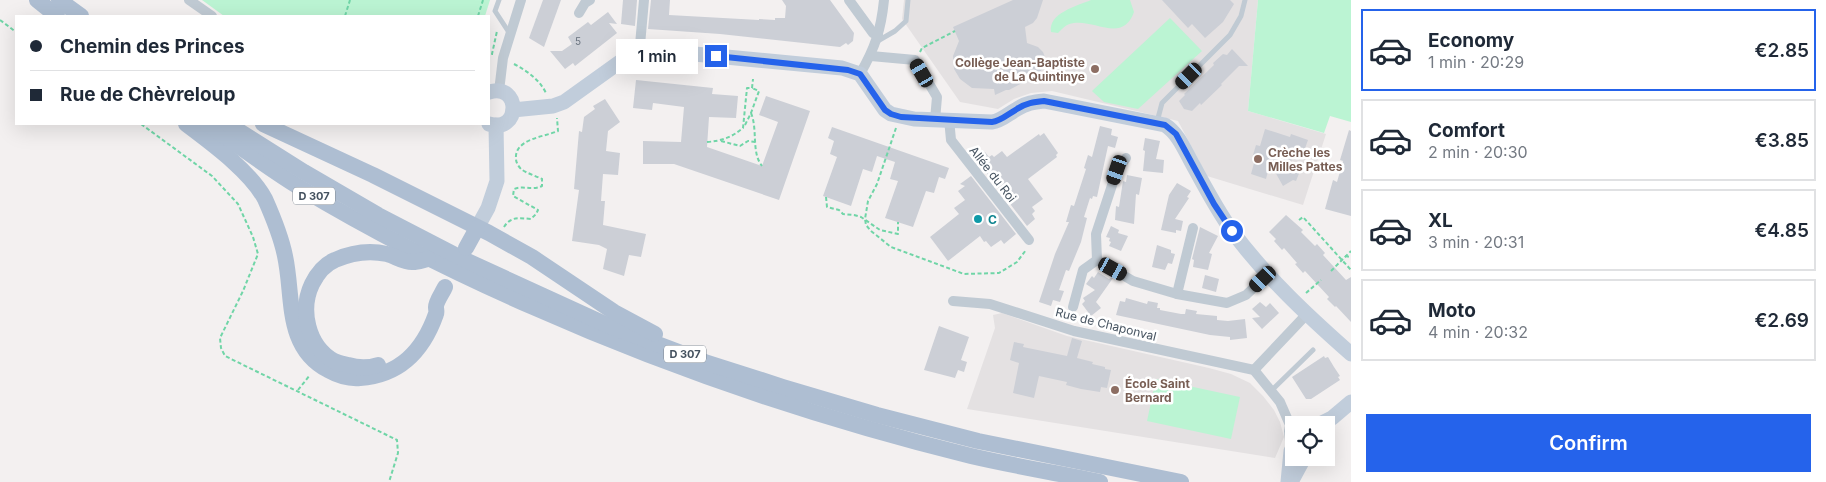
<!DOCTYPE html>
<html lang="en">
<head>
<meta charset="utf-8">
<style>
	body { margin:0; font-family:Inter,sans-serif; background:#f2f2f3; color:#1f2937; height:100vh; display:flex; flex-direction:column; font-size:19px; white-space:nowrap }
	* { box-sizing:border-box; margin:0 }
	p { font-size:16px; color:#747a83 }
	.icon { flex:none; width:28px; height:28px; fill:none; stroke:currentColor; stroke-width:2; stroke-linecap:round; stroke-linejoin:round }
	.map { position:relative; flex:1; overflow:hidden }
	.drawer { display:flex; flex-direction:column; background:#fff; width:475px }
	.drawer>* { flex:none }
	.hud { position:absolute; left:15px; top:15px; width:475px; height:110px; border-radius:0px; box-shadow:0 5px 20px #0002; display:grid; align-content:center; height:110px; padding:0 15px; background:#fff }
	.controls { position:absolute; left:1285px; top:416px; display:grid; gap:10px }
	.controls a { display:grid; place-items:center; width:50px; height:50px; border-radius:0px; background:#fff; box-shadow:0 5px 20px #0002; font-size:25px }
	.end { position:absolute; width:22px; height:22px; margin:-11px; border:6px solid #2563eb; background:#fff; box-shadow:0 0 0 2px #fff }
	.from { border-radius:50% }
	.bubble { position:absolute; height:35px; border-radius:0px; background:#fff; box-shadow:0 5px 20px #0002; font-size:16px; font-weight:600; line-height:35px; text-align:center }
	.car { position:absolute; width:15px; height:30px; margin:-15px -8px; border-radius:6px; box-shadow:0 0 4px 1px #0007; background:linear-gradient(#222 24%,#8ab4d8 0 40%,#222 0 76%,#8ab4d8 0 86%,#222 0) }
	.hud b { display:flex; align-items:center; gap:18px; height:48px; font-size:19px }
	.hud b+b { border-top:1px solid #e0e1e3 }
	.hud i { width:12px; height:12px; background:#1f2937 }
	ul { padding:9px 0 0; list-style:none }
	li { display:flex; align-items:center; gap:15px; height:82px; margin:0 10px 8px; padding:0 5px; border:2px solid #e0e1e3; border-radius:0px }
	li div { flex:1 }
	li b { display:block; font-size:19px }
	li em { font-style:normal; font-weight:600 }
	li.selected { border-color:#2563eb }
	li>.icon { width:45px; height:45px; stroke-width:1.5 }
	.action { display:flex; gap:10px; margin-top:auto; padding:10px 15px }
	.action a { flex:1; height:58px; border-radius:0px; background:#2563eb; color:#fff; font-size:20px; font-weight:600; line-height:58px; text-align:center }
	main { display:flex; flex:1; min-height:0 }
	.map>svg:first-child { display:block }
	.education { fill:#e4e1e2 }
	.green { fill:#bbf4d3 }
	.building { fill:#cccfd6 }
	.lines { fill:none; stroke-linecap:round; stroke-linejoin:round }
	.path { stroke:#70d5a7; stroke-width:2; stroke-dasharray:4 2.5; stroke-linecap:butt }
	.lane { stroke:#c0cad3; stroke-width:5 }
	.street { stroke:#c0cad3; stroke-width:10 }
	.secondary { stroke:#c1cddb; stroke-width:15 }
	.primary { stroke:#aebed2; stroke-width:16 }
	.route { stroke:#2563eb; stroke-width:6 }
	.education-dot { fill:#8d6e63; stroke:#fff; stroke-width:2 }
	.culture-dot { fill:#0f9aa8; stroke:#fff; stroke-width:2 }
	.labels { text-anchor:middle; dominant-baseline:central; stroke-width:5; stroke-linejoin:round; paint-order:stroke }
	.number-label { font-size:10px; fill:#68727e }
	.shield { fill:#fff; stroke:#7e8790; stroke-width:1 }
	.shield-label { font-size:11px; font-weight:bold; fill:#465360 }
	.education-label { font-size:12px; font-weight:bold; fill:#785e54; stroke:#fff; text-anchor:start }
	.street-label { font-size:12px; fill:#465360; stroke:#fff }
	.culture-label { font-size:12px; font-weight:bold; fill:#0d838f; stroke:#fff; text-anchor:start }
</style>
</head>
<body>
<main>
<div class="map">
<svg width="1351" height="482" viewBox="0 0 1351 482">
	<rect width="100%" height="100%" fill="#f3f0f0"/>
	<g class="education">
		<polygon points="904,0 1258,0 1248,111 1326,134 1303,205 1207,176 1178,121 1052,91 1031,93 1014,99 998,109 960,102 902,19"/>
		<polygon points="1002,313 1067,336 1209,368 1231,374 1250,383 1263,396 1274,410 1280,422 1284,437 1275,458 967,409 995,328 993,315"/>
	</g>
	<g class="green">
		<polygon points="202,0 490,0 485,16 224,16"/>
		<path d="M1091,0h39l4,12c-11,31 -38,8 -60,11 -8,1 -11,5 -16,10l-7,-1c-3,-19 26,-26 40,-32z"/>
		<polygon points="1258,0 1351,0 1351,122 1330,116 1324,133 1248,111"/>
		<polygon points="1170,18 1202,51 1138,109 1104,102 1092,91"/>
		<polygon points="1156,379 1240,397 1231,439 1147,421"/>
	</g>
	<g class="building">
		<polygon points="543,0 561,0 544,47 529,38"/>
		<polygon points="623,0 637,0 635,26 621,24"/>
		<polygon points="651,0 670,0 669,15 759,20 759,19 775,20 775,18 785,18 786,6 782,0 830,0 854,33 853,41 848,45 846,43 840,47 720,34 648,29"/>
		<polygon points="1013,0 1043,0 1037,18 1033,23 1025,27 1027,43 1038,47 1043,52 1046,60 1044,67 1037,75 1009,90 1006,90 995,95 994,89 972,88 960,79 954,69 953,56 959,41 953,27"/>
		<polygon points="1162,0 1230,0 1234,4 1223,22 1205,38 1192,24 1188,28"/>
		<polygon points="608,12 617,24 609,23 617,33 575,66 573,63 565,69 550,51 562,51 572,44 568,37 588,22 591,25"/>
		<polygon points="1232,49 1248,66 1239,66 1221,84 1222,85 1201,105 1200,103 1192,111 1184,109 1179,101 1185,95 1184,94 1214,65 1213,63 1223,54 1227,55"/>
		<polygon points="636,80 713,88 712,94 738,96 736,118 709,117 707,147 762,166 778,122 759,115 766,96 810,111 779,200 674,164 643,164 643,141 681,142 684,107 653,103 652,110 633,108"/>
		<polygon points="605,99 620,122 608,131 606,151 620,153 618,175 603,174 601,201 605,201 603,225 646,234 641,257 629,255 624,276 603,269 607,249 599,245 572,241 579,190 574,189 579,131 582,132 584,117 595,109 593,106"/>
		<polygon points="1100,126 1112,129 1111,135 1118,137 1115,148 1108,146 1097,197 1093,196 1092,199 1090,198 1084,217 1087,218 1081,242 1069,271 1066,270 1059,290 1064,291 1060,302 1053,300 1051,306 1039,302 1055,254 1069,222 1066,222 1071,205 1074,206 1086,169 1084,168 1088,155 1092,157"/>
		<polygon points="832,127 949,168 945,179 939,177 934,193 926,191 913,227 885,218 898,181 890,179 895,162 877,156 872,172 863,169 851,206 823,196 837,157 830,154 834,141 828,138"/>
		<polygon points="1265,129 1290,137 1291,134 1308,140 1303,154 1283,165 1300,171 1296,181 1293,180 1283,186 1270,163 1266,179 1251,174 1256,156 1253,155 1256,145 1260,146"/>
		<polygon points="1349,130 1351,131 1351,216 1325,209 1333,180 1337,182 1343,161 1340,160"/>
		<polygon points="1044,133 1058,153 1056,155 1057,157 1028,179 1043,199 1032,207 1035,211 1032,214 1035,219 1027,226 976,159 985,152 989,157 992,155 994,157 1002,151 1007,157 1039,134 1040,136"/>
		<polygon points="1145,138 1160,141 1156,159 1164,160 1163,173 1143,171 1145,151 1143,150"/>
		<polygon points="1127,175 1142,178 1139,195 1136,194 1134,224 1115,220 1116,206 1119,207 1123,181 1126,182"/>
		<polygon points="971,176 1016,234 1004,244 1001,240 991,247 986,241 984,242 980,236 948,261 930,237 959,214 954,208 965,200 958,191 965,186 960,184"/>
		<polygon points="1177,183 1191,191 1187,197 1189,198 1175,219 1183,221 1181,231 1176,230 1176,233 1161,230 1169,195"/>
		<polygon points="1286,215 1303,230 1301,232 1315,246 1317,244 1325,253 1323,255 1346,280 1351,277 1351,322 1336,306 1335,307 1327,299 1329,297 1305,271 1303,273 1295,264 1297,263 1284,248 1282,250 1274,241 1276,239 1269,232"/>
		<polygon points="1111,226 1119,230 1118,233 1128,236 1121,251 1109,246 1111,242 1109,241 1110,238 1106,237"/>
		<polygon points="1200,227 1218,236 1209,253 1212,254 1208,270 1193,267 1194,260 1192,259"/>
		<polygon points="1157,245 1171,250 1171,253 1175,254 1172,264 1168,263 1165,270 1152,267"/>
		<polygon points="1098,272 1109,279 1112,277 1113,278 1096,302 1101,308 1091,316 1082,304 1085,301 1083,298 1095,290 1086,284 1092,276 1094,278"/>
		<polygon points="1205,275 1219,279 1216,292 1202,288"/>
		<polygon points="1126,298 1147,304 1148,301 1158,303 1157,308 1160,308 1160,310 1181,314 1185,314 1186,309 1197,311 1196,314 1217,316 1217,320 1228,321 1245,319 1247,338 1230,340 1230,337 1210,335 1116,315 1120,301 1125,302"/>
		<polygon points="1260,302 1266,307 1270,303 1279,313 1262,329 1252,318 1260,317 1252,309"/>
		<polygon points="939,326 969,337 961,360 967,362 964,372 958,370 955,378 924,370"/>
		<polygon points="1072,338 1082,341 1077,358 1093,362 1092,364 1105,367 1105,369 1111,370 1107,388 1101,387 1100,392 1081,389 1066,385 1067,382 1039,376 1034,398 1013,393 1019,363 1010,360 1014,342 1024,344 1023,347 1067,356"/>
		<polygon points="1324,356 1325,358 1328,357 1334,367 1340,376 1338,377 1340,380 1311,399 1306,399 1292,377"/>
	</g>
	<g class="lines">
		<g class="path">
			<polyline points="345,16 350,0"/>
			<polyline points="478,16 483,0"/>
			<polyline points="0,20 16,32"/>
			<polyline points="920,52 922,48 955,31"/>
			<polyline points="493,54 492,54 497,31"/>
			<path d="M514,64c13,7 25,15 32,29"/>
			<path d="M751,113c7,17 0,39 11,53"/>
			<polyline points="141,124 212,176 238,204 253,237 258,254 243,291 220,338 221,348 225,356 397,440 398,453 389,482"/>
			<polyline points="745,125 751,113 759,91 752,88"/>
			<polyline points="896,128 877,184 868,201 865,219 866,225 871,231 891,247 964,274 999,273 1017,262 1026,250"/>
			<polyline points="721,141 740,146 748,141 756,142"/>
			<path d="M707,142c15,-1 25,-5 36,-14l4,-40h5l1,-9"/>
			<polyline points="826,197 827,207 839,210 843,214 854,215 861,217 880,230 898,234 898,222"/>
			<polyline points="1299,220 1303,217 1351,270"/>
			<path d="M504,227c7,-11 15,-9 27,-8l5,-5 2,-4 -25,-14 1,-7c11,-4 16,2 28,-3v-7c-6,-3 -16,-6 -21,-10 -3,-3 -5,-7 -5,-10 -2,-20 28,-22 42,-28l-1,-13"/>
			<polyline points="1345,256 1351,257"/>
			<polyline points="1331,271 1351,251"/>
			<polyline points="1306,293 1321,280"/>
			<polyline points="298,390 310,375"/>
		</g>
		<g class="lane">
			<polyline points="499,0 495,11 510,34"/>
			<polyline points="876,42 895,31 906,21 908,0"/>
			<polyline points="1157,122 1162,103 1230,35 1241,16 1245,0"/>
			<polyline points="1271,391 1313,350"/>
		</g>
		<g class="street">
			<polyline points="189,0 212,16"/>
			<polyline points="849,0 873,33 878,35"/>
			<polyline points="579,13 585,3 590,0"/>
			<polyline points="643,52 640,45 644,0"/>
			<polyline points="871,56 915,60 937,97 935,120"/>
			<path d="M860,74c15,-26 21,-44 24,-74"/>
			<polyline points="499,91 503,58 521,0"/>
			<polyline points="949,119 951,140 1029,240"/>
			<polyline points="1126,158 1117,170 1096,234 1097,260 1133,281 1177,294 1227,303 1246,295 1267,275"/>
			<polyline points="1177,294 1193,228"/>
			<polyline points="953,301 990,304 1074,331 1254,370 1280,402 1290,425 1289,431 1291,451"/>
			<polyline points="1073,307 1083,270 1097,260"/>
			<polyline points="1254,370 1306,315"/>
		</g>
		<g class="secondary">
			<path d="M489,92c32,-10 32,42 0,32"/>
			<path d="M513,110l40,-4 11,-4 60,-43 19,-7 20,-1 179,17 18,6 25,36 6,4 23,5 78,3c9,-1 16,-8 25,-13 9,-6 17,-7 27,-8l121,24c14,9 20,26 28,40 12,22 24,45 39,66 34,46 76,85 119,123"/>
			<polyline points="477,228 488,208 497,181 496,125"/>
			<polyline points="1318,425 1332,418 1351,402"/>
			<polyline points="1288,482 1291,451 1294,446"/>
			<polyline points="1291,482 1304,458"/>
		</g>
		<g class="primary">
			<polyline points="37,0 57,16"/>
			<polyline points="59,0 81,16"/>
			<path d="M186,124c25,19 64,47 79,75 8,18 16,37 20,57 9,41 -1,91 43,114 9,5 21,9 32,8 40,-3 63,-27 76,-64 1,-2 0,-4 0,-7 0,-6 7,-15 9,-20"/>
			<path d="M207,124c31,21 61,44 92,63 76,46 154,85 234,120 142,63 288,112 438,149 43,10 86,17 129,26"/>
			<polyline points="228,124 304,172 378,215 465,260 607,325 705,362 783,387 877,415 978,441 1181,482"/>
			<polyline points="263,124 373,175 489,233 532,257 614,312 655,334"/>
			<polyline points="466,248 477,228"/>
			<path d="M378,365c-9,3 -20,3 -30,0 -4,-1 -10,-2 -14,-4 -27,-15 -34,-52 -22,-77 5,-10 13,-20 23,-24 18,-8 34,-10 52,-6 8,2 18,9 26,8 5,0 10,-2 15,-3"/>
		</g>
	</g>
	<g class="lines">
		<path class="route" d="M716,56l132,14 12,4 25,36 6,4 10,3 91,5c9,-1 16,-8 25,-13 9,-6 17,-7 27,-8l121,24 11,9 38,70 18,27"/>
	</g>
	<g class="education-dot">
		<circle cx="1095" cy="69" r="5"/>
		<circle cx="1258" cy="159" r="5"/>
		<circle cx="1115" cy="390" r="5"/>
	</g>
	<circle class="culture-dot" cx="978" cy="219" r="5"/>
	<g class="labels">
		<g class="number-label">
			<text x="578" y="41">5</text>
		</g>
		<g class="shield">
			<rect x="293" y="187.5" width="42" height="17" rx="4"/>
			<rect x="664" y="345.5" width="42" height="17" rx="4"/>
		</g>
		<g class="shield-label">
			<text x="314" y="196">D 307</text>
			<text x="685" y="354">D 307</text>
		</g>
		<g class="education-label">
			<text x="1085" y="62" text-anchor="end">Collège Jean-Baptiste<tspan x="1085" dy="14">de La Quintinye</tspan></text>
			<text x="1268" y="152">Crèche les<tspan x="1268" dy="14">Milles Pattes</tspan></text>
			<text x="1125" y="383">École Saint<tspan x="1125" dy="14">Bernard</tspan></text>
		</g>
		<g class="street-label">
			<text transform="translate(993 174) rotate(52)">Allée du Roi</text>
			<text transform="translate(1106 324) rotate(14)">Rue de Chaponval</text>
		</g>
		<g class="culture-label">
			<text x="988" y="219">C</text>
		</g>
	</g>
</svg>
<div class="controls">
<a><svg class="icon" aria-label="locate" viewBox="0 0 24 24"><circle cx="12" cy="12" r="6"/><path d="M12 2v4M12 18v4M2 12h4M18 12h4"/></svg></a>
</div>
<i class="end from" style="left:1232px;top:231px"></i>
<i class="end" style="left:716px;top:56px"></i>
<div class="bubble" style="left:616px;top:39px;width:82px">1 min</div>
<i class="car" style="left:922px;top:73px;rotate:330deg"></i>
<i class="car" style="left:1189px;top:76px;rotate:225deg"></i>
<i class="car" style="left:1117px;top:170px;rotate:199deg"></i>
<i class="car" style="left:1113px;top:269px;rotate:119deg"></i>
<i class="car" style="left:1263px;top:279px;rotate:226deg"></i>
<div class="hud">
<b><i class="from"></i>Chemin des Princes</b>
<b><i></i>Rue de Chèvreloup</b>
</div>
</div>
<section class="drawer">
<ul>
<li class="selected"><svg class="icon" aria-label="car" viewBox="0 0 24 24"><path d="M5 17H2v-5l4-1 3-4h7l3 4 3 1v5h-3M9 17h6M6 11h13"/><circle cx="7" cy="17" r="2"/><circle cx="17" cy="17" r="2"/></svg><div><b>Economy</b><p>1 min · 20:29</p></div><em>€2.85</em></li>
<li><svg class="icon" aria-label="car" viewBox="0 0 24 24"><path d="M5 17H2v-5l4-1 3-4h7l3 4 3 1v5h-3M9 17h6M6 11h13"/><circle cx="7" cy="17" r="2"/><circle cx="17" cy="17" r="2"/></svg><div><b>Comfort</b><p>2 min · 20:30</p></div><em>€3.85</em></li>
<li><svg class="icon" aria-label="car" viewBox="0 0 24 24"><path d="M5 17H2v-5l4-1 3-4h7l3 4 3 1v5h-3M9 17h6M6 11h13"/><circle cx="7" cy="17" r="2"/><circle cx="17" cy="17" r="2"/></svg><div><b>XL</b><p>3 min · 20:31</p></div><em>€4.85</em></li>
<li><svg class="icon" aria-label="car" viewBox="0 0 24 24"><path d="M5 17H2v-5l4-1 3-4h7l3 4 3 1v5h-3M9 17h6M6 11h13"/><circle cx="7" cy="17" r="2"/><circle cx="17" cy="17" r="2"/></svg><div><b>Moto</b><p>4 min · 20:32</p></div><em>€2.69</em></li>
</ul>
<div class="action"><a>Confirm</a></div>
</section>
</main>
</body>
</html>
